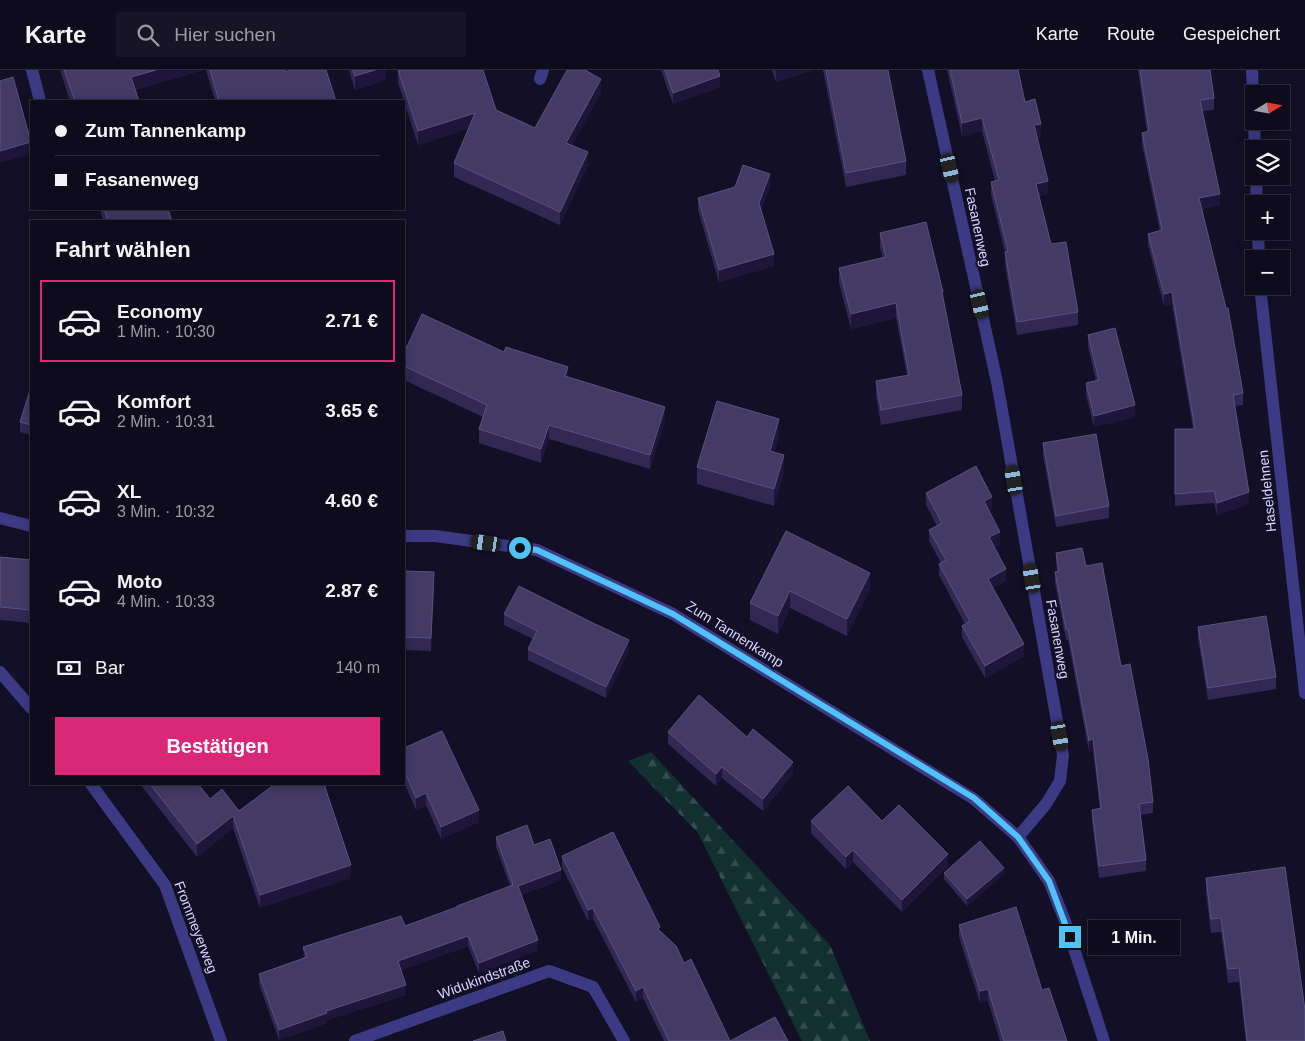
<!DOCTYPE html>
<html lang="de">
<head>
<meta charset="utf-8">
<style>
	body { margin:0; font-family:Arial,sans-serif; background:#171425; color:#f1f3f6; height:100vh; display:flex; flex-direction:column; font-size:19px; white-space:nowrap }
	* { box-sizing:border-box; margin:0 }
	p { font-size:16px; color:#9b9ba3 }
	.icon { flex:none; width:28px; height:28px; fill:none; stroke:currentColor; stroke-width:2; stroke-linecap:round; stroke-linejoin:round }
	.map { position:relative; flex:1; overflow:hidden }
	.side { position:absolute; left:30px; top:150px; width:375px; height:565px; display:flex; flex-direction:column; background:#0e0b1c; border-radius:0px; box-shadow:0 2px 12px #0003,0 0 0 1px #2e2b3b }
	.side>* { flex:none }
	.guide { position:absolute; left:30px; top:30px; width:375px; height:110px; border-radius:0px; box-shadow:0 2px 12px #0003,0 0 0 1px #2e2b3b; display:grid; align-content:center; height:110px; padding:0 25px; background:#0e0b1c }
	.needle { width:32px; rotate:79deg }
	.tools { position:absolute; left:1245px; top:15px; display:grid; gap:10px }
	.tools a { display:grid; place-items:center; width:45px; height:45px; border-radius:0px; background:#0e0b1c; box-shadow:0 2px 12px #0003,0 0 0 1px #2e2b3b; font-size:25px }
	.end { position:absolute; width:22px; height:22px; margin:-11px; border:6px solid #4fc3f7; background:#111; box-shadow:0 0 0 2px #111 }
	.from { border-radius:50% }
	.bubble { position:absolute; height:35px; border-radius:0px; background:#0e0b1c; box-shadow:0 2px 12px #0003,0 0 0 1px #2e2b3b; font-size:16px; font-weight:800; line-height:35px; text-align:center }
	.car { position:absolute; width:15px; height:30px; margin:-15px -8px; border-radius:6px; box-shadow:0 0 4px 1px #0007; background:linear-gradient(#222 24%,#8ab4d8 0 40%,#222 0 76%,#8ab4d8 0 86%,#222 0) }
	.guide b { display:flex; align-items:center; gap:18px; height:48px; font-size:19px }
	.guide b+b { border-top:1px solid #2e2b3b }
	.guide i { width:12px; height:12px; background:#f1f3f6 }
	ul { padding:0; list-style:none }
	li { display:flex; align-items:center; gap:15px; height:82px; margin:0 10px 8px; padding:0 15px; border:2px solid transparent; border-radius:0px }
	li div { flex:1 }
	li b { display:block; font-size:19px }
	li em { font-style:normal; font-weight:800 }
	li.current { border-color:#db2777 }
	li>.icon { width:45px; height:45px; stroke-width:1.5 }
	h2 { padding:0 25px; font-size:22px; line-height:60px }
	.pay { display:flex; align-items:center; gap:12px; height:55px; padding:0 25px; font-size:19px }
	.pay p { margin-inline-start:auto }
	.button { display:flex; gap:10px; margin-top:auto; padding:10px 25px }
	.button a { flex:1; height:58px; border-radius:0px; background:#db2777; color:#fff; font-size:20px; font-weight:800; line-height:58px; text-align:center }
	header { display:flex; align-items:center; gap:30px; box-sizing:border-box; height:70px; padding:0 25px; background:#0e0b1c; border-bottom:1px solid #2e2b3b }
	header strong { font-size:24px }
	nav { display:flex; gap:28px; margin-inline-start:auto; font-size:18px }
	.search { width:350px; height:45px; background:#171425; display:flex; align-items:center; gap:12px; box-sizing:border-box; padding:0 18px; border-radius:0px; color:#9b9ba3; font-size:19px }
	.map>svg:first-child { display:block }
	.forest { fill:url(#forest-firs) }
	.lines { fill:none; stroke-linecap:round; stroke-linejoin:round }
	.minor { stroke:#3d3a85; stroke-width:12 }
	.wall { fill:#312854 }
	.shaded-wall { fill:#1d163a }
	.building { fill:#433a66; stroke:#5a527e }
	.route { stroke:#4fc3f7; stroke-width:6 }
	.labels { text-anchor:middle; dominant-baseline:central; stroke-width:4.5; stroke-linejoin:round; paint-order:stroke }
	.street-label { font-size:14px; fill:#d9d4ff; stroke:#130f26 }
</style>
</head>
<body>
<header>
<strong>Karte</strong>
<div class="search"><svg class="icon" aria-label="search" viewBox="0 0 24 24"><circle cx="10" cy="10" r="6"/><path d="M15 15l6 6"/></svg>Hier suchen</div>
<nav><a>Karte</a><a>Route</a><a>Gespeichert</a></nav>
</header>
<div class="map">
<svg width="1305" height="971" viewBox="0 0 1305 971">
	<defs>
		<pattern id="forest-firs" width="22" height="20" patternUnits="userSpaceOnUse" patternTransform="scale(1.25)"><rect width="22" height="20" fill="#12302f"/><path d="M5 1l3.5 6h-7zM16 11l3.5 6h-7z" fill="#344d4e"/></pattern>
	</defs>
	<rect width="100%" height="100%" fill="#130f26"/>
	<polygon class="forest" points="651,682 830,875 870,971 802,971 698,763 628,691"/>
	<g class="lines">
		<g class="minor">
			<polyline points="32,0 40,31"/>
			<polyline points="928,0 997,312 1063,685 1060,711 1046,734 1018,767"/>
			<polyline points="1252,0 1255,79"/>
			<polyline points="540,9 543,0"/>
			<polyline points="1256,106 1257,134"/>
			<polyline points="1258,161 1259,189"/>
			<polyline points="1260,216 1305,623"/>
			<polyline points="0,448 31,456"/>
			<polyline points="404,466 435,466 537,480 673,544 974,729 1018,767 1049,811 1065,851 1104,971"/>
			<polyline points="0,602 31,638"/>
			<polyline points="91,714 165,815 221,971"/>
			<polyline points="355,971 549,901 593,917 624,971"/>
		</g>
	</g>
	<g class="wall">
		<polygon points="60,0 203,0 135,20 139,31 70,31"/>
		<polygon points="206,0 285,0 286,2 336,31 215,31"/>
		<polygon points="349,0 386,0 386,10 355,20"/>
		<polygon points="398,0 496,40 535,58 601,22 572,75 588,95 560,155 454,107 454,93 469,58 418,75 398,13"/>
		<polygon points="661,0 718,0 720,17 673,34"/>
		<polygon points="772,0 812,0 776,12"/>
		<polygon points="823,0 888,0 906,91 906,105 846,117"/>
		<polygon points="947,0 1018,0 1025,32 1041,67 1037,68 1048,124 1039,126 1051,174 1078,242 1078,255 1017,265 1005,195 1005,182 991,125 991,112 995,111 982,61 962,66"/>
		<polygon points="1138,0 1210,0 1214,28 1214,40 1202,41 1220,135 1202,139 1243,323 1243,335 1235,336 1249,434 1217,445 1214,433 1175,436 1175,359 1193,359 1172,234 1164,236 1148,175 1148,164 1160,161 1142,75 1142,63 1147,62"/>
		<polygon points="770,116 761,139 774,196 719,212 698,140 698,128"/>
		<polygon points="100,139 168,139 172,151 103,151"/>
		<polygon points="880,163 943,230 962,325 962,340 881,355 876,326 876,311 907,305 896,248 851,259 839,213 839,198 883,187 880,178"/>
		<polygon points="1088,265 1135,347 1094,357 1086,325 1086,313 1096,311 1088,277"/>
		<polygon points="504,282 568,307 665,351 650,399 549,369 541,393 479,373 479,359 483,347 404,310 404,283"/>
		<polygon points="31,317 31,365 20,362 20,352"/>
		<polygon points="779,366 774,383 784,402 774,436 697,414 697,397"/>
		<polygon points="1043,373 1109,436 1109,448 1056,457 1043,385"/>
		<polygon points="926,423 992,438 989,440 1000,474 994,477 1006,511 993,518 1024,586 985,608 962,567 962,556 965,554 939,505 939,494 941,493 929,471 929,460 937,456 926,435"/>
		<polygon points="786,461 870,520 847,566 790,538 778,564 750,550 750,533"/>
		<polygon points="1056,483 1086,496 1121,596 1153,732 1153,743 1140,745 1146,790 1146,801 1099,808 1092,751 1092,740 1100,739 1093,680 1089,682 1068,570 1066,570 1055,513 1055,502 1057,501 1056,495"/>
		<polygon points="0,487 31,490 31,553 0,550"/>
		<polygon points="404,501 434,515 431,581 404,580"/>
		<polygon points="504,544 629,581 606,628 528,590 528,579 533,569 504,555"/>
		<polygon points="1198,557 1276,607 1276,619 1208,630 1198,569"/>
		<polygon points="668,662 747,667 793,704 763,741 722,708 716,716 668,674"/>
		<polygon points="404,678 479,752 441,769 426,735 416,740 404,712"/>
		<polygon points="140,714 198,714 210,729 239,741 275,714 335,714 325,717 351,808 260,838 233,758 197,787"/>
		<polygon points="811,751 882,751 948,796 902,842 853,792 846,799 811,763"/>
		<polygon points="496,767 534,775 561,810 521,825 538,880 479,903 468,876 401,900 406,925 327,950 327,953 279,970 259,914 259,904 304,888 303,877 405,856 457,838 510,816 496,777"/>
		<polygon points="562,786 660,861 684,893 730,971 788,971 664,971 643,928 636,932 593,849 588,851 562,797"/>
		<polygon points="944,803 1004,804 967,836 944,809"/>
		<polygon points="1206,808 1305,971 1246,971 1239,912 1228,913 1221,862 1211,863 1206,823"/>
		<polygon points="959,855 1042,920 1067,971 1000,971 988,931 980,933 959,867"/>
	</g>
	<g class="shaded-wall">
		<polygon points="156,0 203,0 131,21 131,7"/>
		<polygon points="375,0 386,0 386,10 355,20 355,6"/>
		<polygon points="776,0 812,0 776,12"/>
		<polygon points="720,6 720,17 673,34 673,23"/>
		<polygon points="601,9 601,22 566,86 566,73"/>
		<polygon points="475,43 475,56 418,75 418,61"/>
		<polygon points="982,48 982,61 962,66 962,53"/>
		<polygon points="1041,54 1041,67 1034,68 1034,55"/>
		<polygon points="31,72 31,84 0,93 0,81"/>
		<polygon points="588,82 588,95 560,155 560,142"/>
		<polygon points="770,104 770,116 759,145 759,133"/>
		<polygon points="1048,111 1048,124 1036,127 1036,114"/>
		<polygon points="1220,124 1220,135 1199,140 1199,128"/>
		<polygon points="774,184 774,196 719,212 719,200"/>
		<polygon points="1172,222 1172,234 1164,236 1164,224"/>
		<polygon points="896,233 896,248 851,259 851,244"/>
		<polygon points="568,297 568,312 565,306"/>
		<polygon points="1135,335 1135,347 1094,357 1094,346"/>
		<polygon points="665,337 665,351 650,399 650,385"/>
		<polygon points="779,349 779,366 770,399 770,381"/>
		<polygon points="549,355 549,369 541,393 541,379"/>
		<polygon points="784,385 784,402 774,436 774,419"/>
		<polygon points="1249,422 1249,434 1217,445 1217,433"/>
		<polygon points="992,427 992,438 984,443 984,431"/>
		<polygon points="1000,462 1000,474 989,479 989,467"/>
		<polygon points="1006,499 1006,511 988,521 988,509"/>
		<polygon points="434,502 434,515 431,581 431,568"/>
		<polygon points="870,503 870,520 847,566 847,549"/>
		<polygon points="790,521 790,538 778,564 778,546"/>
		<polygon points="629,570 629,581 606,628 606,617"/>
		<polygon points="1024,574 1024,586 985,608 985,596"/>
		<polygon points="1093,668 1093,680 1089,682 1089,671"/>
		<polygon points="793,692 793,704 763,741 763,729"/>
		<polygon points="722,697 722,708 716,716 716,704"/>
		<polygon points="321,714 335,714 321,718"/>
		<polygon points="426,723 426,735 416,740 416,728"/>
		<polygon points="479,740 479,752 441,769 441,757"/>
		<polygon points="233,746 233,758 197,787 197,774"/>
		<polygon points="853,780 853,792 846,799 846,787"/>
		<polygon points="948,784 948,796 902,842 902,830"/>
		<polygon points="351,795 351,808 260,838 260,825"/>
		<polygon points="1004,798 1004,804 967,836 967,829"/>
		<polygon points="561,800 561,810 518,826 518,816"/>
		<polygon points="593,838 593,849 588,851 588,840"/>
		<polygon points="468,866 468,876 398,901 398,891"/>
		<polygon points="538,870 538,880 479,903 479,893"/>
		<polygon points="406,915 406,925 327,950 327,953 279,970 279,960 326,941"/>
		<polygon points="643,917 643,928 636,932 636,921"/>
		<polygon points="988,919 988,931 980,933 980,921"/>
	</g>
	<g class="building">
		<polygon points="64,0 156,0 131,7 139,31 75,31"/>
		<polygon points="210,0 285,0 286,2 291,0 326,0 336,31 219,31"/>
		<polygon points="353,0 375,0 355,6"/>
		<polygon points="398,0 483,0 496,40 535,58 567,0 585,0 601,9 566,73 588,82 560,142 454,93 475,43 418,61"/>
		<polygon points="665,0 718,0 720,6 673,23"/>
		<polygon points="826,0 888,0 906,91 846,103"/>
		<polygon points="950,0 1018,0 1025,32 1035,29 1041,54 1034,55 1048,111 1036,114 1051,174 1066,172 1078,242 1017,252 1005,182 1008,181 991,112 999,110 982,48 962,53"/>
		<polygon points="1140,0 1210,0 1214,28 1200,30 1220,124 1199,128 1226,238 1228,238 1243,323 1233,325 1249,422 1217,433 1214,421 1175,424 1175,359 1195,359 1172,222 1164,224 1148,164 1162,160 1142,63 1149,61"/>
		<polygon points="13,7 31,72 0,81 0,11"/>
		<polygon points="743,95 770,104 759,133 774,184 719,200 698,128 735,117"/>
		<polygon points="104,139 168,139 172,151 108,151"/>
		<polygon points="926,152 943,222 942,222 962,325 881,340 876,311 909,305 896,233 851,244 839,198 886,187 880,163"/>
		<polygon points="422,244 504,282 506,277 568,297 565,306 665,337 650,385 549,355 541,379 479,359 487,335 404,296 404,283"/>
		<polygon points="1115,258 1135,335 1094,346 1086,313 1099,310 1088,265"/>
		<polygon points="31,317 31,355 20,352"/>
		<polygon points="717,331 779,349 770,381 784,385 774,419 697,397"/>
		<polygon points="1096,364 1109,436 1056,446 1043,373"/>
		<polygon points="976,396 992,427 984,431 1000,462 989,467 1006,499 988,509 1024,574 985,596 962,556 970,551 939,494 946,490 929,460 942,453 926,423"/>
		<polygon points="786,461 870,503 847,549 790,521 778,546 750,533"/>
		<polygon points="1082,478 1086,496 1102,493 1121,596 1130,594 1148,689 1153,732 1139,734 1146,790 1099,796 1092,740 1101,738 1093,668 1089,671 1068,559 1066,559 1055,502 1059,501 1056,483"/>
		<polygon points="0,487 31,490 31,540 0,537"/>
		<polygon points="404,501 434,502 431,568 404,567"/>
		<polygon points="519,516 593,553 629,570 606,617 528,579 537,561 504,544"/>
		<polygon points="1266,546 1276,607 1208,618 1198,557"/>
		<polygon points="699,625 747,667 753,659 793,692 763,729 722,697 716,704 668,662"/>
		<polygon points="442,661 479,740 441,757 426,723 416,728 404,700 404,678"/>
		<polygon points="150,714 198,714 210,729 222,719 239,741 275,714 324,714 351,795 260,825 233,746 197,774"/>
		<polygon points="848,716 882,751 899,735 948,784 902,830 853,780 846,787 811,751"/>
		<polygon points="527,755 534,775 550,769 561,800 518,816 538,870 479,893 468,866 398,891 406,915 326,941 327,943 279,960 259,904 307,887 303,877 401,846 405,856 457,837 457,836 513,815 496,767"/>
		<polygon points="613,762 660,857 658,859 676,876 684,893 691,889 730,971 775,947 788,971 669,971 643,917 636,921 593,838 588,840 562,786"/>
		<polygon points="980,771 1004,798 967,829 944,803"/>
		<polygon points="1285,797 1305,940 1305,971 1247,971 1239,898 1228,899 1221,848 1211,849 1206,808"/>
		<polygon points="1016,837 1042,920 1049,918 1067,971 1004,971 988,919 980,921 959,855"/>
		<polygon points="503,961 506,971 473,971"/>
	</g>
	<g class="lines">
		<polyline class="route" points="520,478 537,480 673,544 974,728 1018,767 1049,811 1070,867"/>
	</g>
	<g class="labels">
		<g class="street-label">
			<text transform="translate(978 157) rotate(78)">Fasanenweg</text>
			<text transform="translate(1267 421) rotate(-96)">Haseldehnen</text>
			<text transform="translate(735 564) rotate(32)">Zum Tannenkamp</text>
			<text transform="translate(1058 569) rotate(80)">Fasanenweg</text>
			<text transform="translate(196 857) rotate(69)">Frommeyerweg</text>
			<text transform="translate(484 908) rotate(-20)">Widukindstraße</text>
		</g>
	</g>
</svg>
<div class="tools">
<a><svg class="needle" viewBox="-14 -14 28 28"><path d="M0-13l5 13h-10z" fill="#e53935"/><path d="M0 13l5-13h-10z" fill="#9b9ba3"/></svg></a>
<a><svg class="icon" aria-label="layers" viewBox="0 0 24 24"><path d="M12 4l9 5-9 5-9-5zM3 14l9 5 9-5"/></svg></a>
<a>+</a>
<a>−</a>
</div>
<i class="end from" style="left:520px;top:478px"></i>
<i class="end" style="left:1070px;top:867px"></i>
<div class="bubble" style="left:1088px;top:850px;width:92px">1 Min.</div>
<i class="car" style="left:950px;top:98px;rotate:167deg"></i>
<i class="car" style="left:980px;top:234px;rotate:167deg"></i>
<i class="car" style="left:1014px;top:410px;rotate:350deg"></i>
<i class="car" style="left:486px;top:473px;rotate:278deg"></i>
<i class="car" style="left:1032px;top:508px;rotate:350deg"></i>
<i class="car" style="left:1060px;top:666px;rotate:170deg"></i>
<div class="guide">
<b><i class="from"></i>Zum Tannenkamp</b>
<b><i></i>Fasanenweg</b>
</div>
<section class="side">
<h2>Fahrt wählen</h2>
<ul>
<li class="current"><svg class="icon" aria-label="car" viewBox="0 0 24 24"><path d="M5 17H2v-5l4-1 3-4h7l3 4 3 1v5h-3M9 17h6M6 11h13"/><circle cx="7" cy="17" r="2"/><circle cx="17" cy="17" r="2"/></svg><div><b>Economy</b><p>1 Min. · 10:30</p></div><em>2.71 €</em></li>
<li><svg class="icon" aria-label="car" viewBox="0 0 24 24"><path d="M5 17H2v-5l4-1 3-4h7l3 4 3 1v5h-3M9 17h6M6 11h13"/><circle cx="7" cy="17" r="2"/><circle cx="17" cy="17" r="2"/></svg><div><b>Komfort</b><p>2 Min. · 10:31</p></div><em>3.65 €</em></li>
<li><svg class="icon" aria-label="car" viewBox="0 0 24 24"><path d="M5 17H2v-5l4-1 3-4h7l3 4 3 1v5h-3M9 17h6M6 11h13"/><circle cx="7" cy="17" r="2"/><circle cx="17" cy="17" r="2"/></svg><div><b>XL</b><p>3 Min. · 10:32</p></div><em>4.60 €</em></li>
<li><svg class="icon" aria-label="car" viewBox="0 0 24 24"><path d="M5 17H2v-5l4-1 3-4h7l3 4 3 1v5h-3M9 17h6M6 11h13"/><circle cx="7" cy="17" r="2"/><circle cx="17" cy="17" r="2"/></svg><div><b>Moto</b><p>4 Min. · 10:33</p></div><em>2.87 €</em></li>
</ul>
<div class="pay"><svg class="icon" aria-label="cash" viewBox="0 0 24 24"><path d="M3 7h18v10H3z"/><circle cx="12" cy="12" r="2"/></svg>Bar<p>140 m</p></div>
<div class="button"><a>Bestätigen</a></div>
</section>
</div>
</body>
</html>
